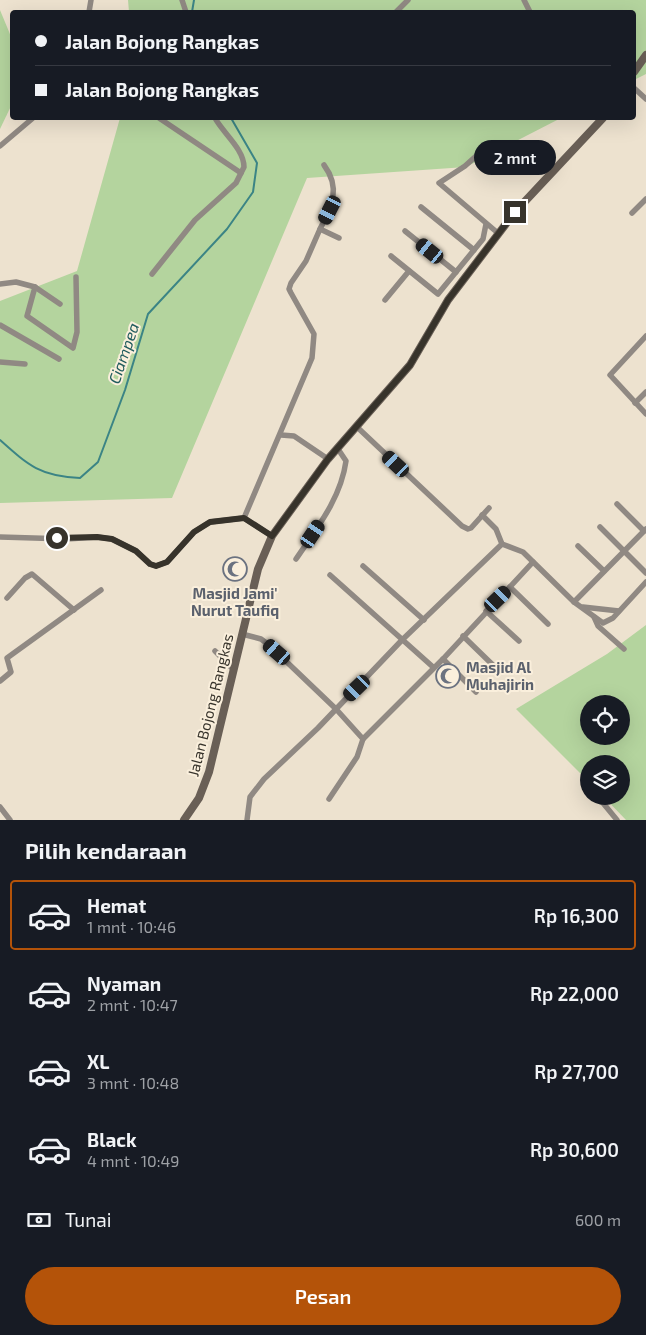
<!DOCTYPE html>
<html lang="id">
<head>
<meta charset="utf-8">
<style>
	body { margin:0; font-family:"Exo 2",sans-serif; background:#242831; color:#f1f3f6; height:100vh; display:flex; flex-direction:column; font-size:19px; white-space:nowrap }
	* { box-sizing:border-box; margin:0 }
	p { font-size:16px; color:#9ea1a6 }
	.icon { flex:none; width:28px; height:28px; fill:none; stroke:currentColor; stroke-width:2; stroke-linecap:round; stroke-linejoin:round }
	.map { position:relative; height:820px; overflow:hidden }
	.details { display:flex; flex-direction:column; background:#171b24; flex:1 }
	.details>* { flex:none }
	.top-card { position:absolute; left:10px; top:10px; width:626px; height:110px; border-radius:5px; box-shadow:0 5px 20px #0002; display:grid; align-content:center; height:110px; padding:0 25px; background:#171b24 }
	.tools { position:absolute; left:580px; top:695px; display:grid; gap:10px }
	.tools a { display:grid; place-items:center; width:50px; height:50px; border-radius:50%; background:#171b24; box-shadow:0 5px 20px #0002; font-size:25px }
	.end { position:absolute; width:22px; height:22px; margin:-11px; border:6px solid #37332b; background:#fff; box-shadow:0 0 0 2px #fff }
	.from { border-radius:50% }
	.bubble { position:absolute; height:35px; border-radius:18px; background:#171b24; box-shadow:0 5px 20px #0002; font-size:16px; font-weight:600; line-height:35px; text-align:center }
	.car { position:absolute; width:15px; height:30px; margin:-15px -8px; border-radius:6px; box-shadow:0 0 4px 1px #0007; background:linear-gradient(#222 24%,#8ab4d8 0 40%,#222 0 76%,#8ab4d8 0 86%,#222 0) }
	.top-card b { display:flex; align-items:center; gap:18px; height:48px; font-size:19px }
	.top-card b+b { border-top:1px solid #363941 }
	.top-card i { width:12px; height:12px; background:#f1f3f6 }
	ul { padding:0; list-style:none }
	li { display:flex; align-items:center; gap:15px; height:70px; margin:0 10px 8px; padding:0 15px; border:2px solid transparent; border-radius:5px }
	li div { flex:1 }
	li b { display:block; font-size:19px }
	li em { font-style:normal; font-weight:600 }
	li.current { border-color:#b45309 }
	li>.icon { width:45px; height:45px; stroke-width:1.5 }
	h2 { padding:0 25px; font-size:22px; line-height:60px }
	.pay { display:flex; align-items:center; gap:12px; height:55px; padding:0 25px; font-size:19px }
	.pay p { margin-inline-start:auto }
	.cta { display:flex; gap:10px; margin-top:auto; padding:10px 25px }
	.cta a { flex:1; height:58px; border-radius:30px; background:#b45309; color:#fff; font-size:20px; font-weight:600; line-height:58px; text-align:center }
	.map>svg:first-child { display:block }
	.green { fill:#b4d49e; fill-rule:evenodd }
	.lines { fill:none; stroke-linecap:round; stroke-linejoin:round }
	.stream { stroke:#3b8485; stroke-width:2 }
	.street { stroke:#908983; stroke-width:5.5 }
	.secondary { stroke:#695f56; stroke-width:8 }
	.route { stroke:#37332b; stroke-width:6 }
	.labels { text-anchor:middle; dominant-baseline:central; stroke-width:4; stroke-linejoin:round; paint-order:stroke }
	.worship-label { font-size:15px; font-weight:bold; fill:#5b616d; stroke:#faefdc }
	.street-label { font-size:15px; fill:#37332b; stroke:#faefdc }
	.water-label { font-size:16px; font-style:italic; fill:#205b5d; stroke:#faefdc }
</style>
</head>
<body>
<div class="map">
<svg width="646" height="820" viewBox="0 0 646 820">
	<rect width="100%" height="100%" fill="#ede2cf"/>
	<g class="green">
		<polygon points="128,0 646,0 646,74 634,80 634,12 129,12"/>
		<polygon points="0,10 12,39 12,104 0,129"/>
		<polygon points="120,118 561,118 466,167 307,178 172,498 0,503 0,301 77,271"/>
		<path d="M646,625v195h-20l-23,-24h18v-32h-32v18l-73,-73 91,-55zM589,704h32v32h-32z"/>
	</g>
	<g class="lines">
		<g class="stream">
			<polyline points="192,12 194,0"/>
			<path d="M0,440c29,26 40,36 80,38l18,-16 27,-72 23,-76 79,-85 26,-37 4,-29 -26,-45"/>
		</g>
		<g class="street">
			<polyline points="182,0 186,12"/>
			<polyline points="524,0 530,12"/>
			<polyline points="89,12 91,0"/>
			<polyline points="396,12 408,0"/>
			<polyline points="634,88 646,99"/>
			<polyline points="159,118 241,173"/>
			<polyline points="0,146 33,118"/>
			<polyline points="485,148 465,166 439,183 499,234"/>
			<polyline points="421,207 474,250"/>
			<polyline points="632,213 646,199"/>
			<path d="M320,229c12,-23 21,-41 4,-64"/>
			<polyline points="405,231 456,272"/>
			<polyline points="391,256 438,294 483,239 486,224"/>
			<path d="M152,274l43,-54 41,-37 8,-16c0,-18 -21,-34 -29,-49"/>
			<polyline points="0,284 16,282 35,287 27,316 73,348 77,332 76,277"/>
			<polyline points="35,287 60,304"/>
			<polyline points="385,300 409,271"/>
			<polyline points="0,325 59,359"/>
			<polyline points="646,336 610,375 646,414"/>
			<polyline points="0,362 25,364"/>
			<polyline points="635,403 646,392"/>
			<polyline points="357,427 462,526 468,529 471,528 489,508"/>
			<polyline points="281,435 294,436 328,459"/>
			<polyline points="617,504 644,531"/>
			<polyline points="482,515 496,529 502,544"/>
			<polyline points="244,518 312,358 314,334 291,293 289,289 291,283 306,261 320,229 339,238"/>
			<polyline points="600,527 646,573"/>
			<polyline points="0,537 67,539 97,537 112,539 136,551 150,564 156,566 167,562 194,532 210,522 244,518 272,536"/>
			<polyline points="578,546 604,571"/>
			<path d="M296,559c21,-31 45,-61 50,-98l-8,-12"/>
			<polyline points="363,566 424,620"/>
			<polyline points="330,575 433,667"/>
			<polyline points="510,587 548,624"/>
			<polyline points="7,598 25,578 32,574 74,610"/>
			<polyline points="574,602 646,529"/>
			<polyline points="583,607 619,611"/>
			<polyline points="486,611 519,641"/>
			<polyline points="594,617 598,626 624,649"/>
			<polyline points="242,634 261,639 269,645 336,709 363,739 443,659 533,562"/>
			<polyline points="463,636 497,669"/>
			<polyline points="215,651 234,670"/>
			<polyline points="443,659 476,692"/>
			<polyline points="0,681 11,672 7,658 101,590"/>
			<polyline points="329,799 357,757 363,739"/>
			<polyline points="603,803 617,820"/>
			<polyline points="0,807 10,820"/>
			<polyline points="247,820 250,797 264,779 318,728 402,640 502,544 523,552 574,602 603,623 613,618 646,582"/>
		</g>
		<g class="secondary">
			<polyline points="634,72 646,55"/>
			<polyline points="184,820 199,798 209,772 258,569 272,536 328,459 410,365 448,300 515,212 603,118"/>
		</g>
	</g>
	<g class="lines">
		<polyline class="route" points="57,538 97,537 112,539 136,551 150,564 156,566 167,562 194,532 210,522 244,518 272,536 328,459 410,365 448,300 515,212"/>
	</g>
	<defs>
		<g id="mosque-ring" transform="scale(1.25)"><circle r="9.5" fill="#faefdc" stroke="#6b7280" stroke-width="1.5"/><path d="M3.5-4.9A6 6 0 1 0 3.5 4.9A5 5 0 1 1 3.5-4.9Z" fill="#6b7280"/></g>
	</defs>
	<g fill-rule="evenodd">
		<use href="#mosque-ring" x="235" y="569"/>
		<use href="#mosque-ring" x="448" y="676"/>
	</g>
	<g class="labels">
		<g class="worship-label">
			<text x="235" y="593">Masjid Jami'<tspan x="235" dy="17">Nurut Taufiq</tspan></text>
			<text x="466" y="667" text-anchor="start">Masjid Al<tspan x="466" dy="17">Muhajirin</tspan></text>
		</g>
		<g class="street-label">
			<text transform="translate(210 705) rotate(-76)">Jalan Bojong Rangkas</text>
		</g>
		<g class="water-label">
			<text transform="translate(123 353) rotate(-71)">Ciampea</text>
		</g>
	</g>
</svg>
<div class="tools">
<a><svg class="icon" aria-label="locate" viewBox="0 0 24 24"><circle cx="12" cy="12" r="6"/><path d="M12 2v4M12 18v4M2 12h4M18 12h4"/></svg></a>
<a><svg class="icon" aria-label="layers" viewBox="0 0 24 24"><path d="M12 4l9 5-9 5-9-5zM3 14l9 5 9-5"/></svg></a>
</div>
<i class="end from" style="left:57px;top:538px"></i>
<i class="end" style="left:515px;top:212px"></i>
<div class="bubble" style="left:474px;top:140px;width:82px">2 mnt</div>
<i class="car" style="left:330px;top:210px;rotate:207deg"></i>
<i class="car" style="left:430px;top:251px;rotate:309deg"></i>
<i class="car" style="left:396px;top:464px;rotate:313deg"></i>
<i class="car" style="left:313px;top:534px;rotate:34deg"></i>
<i class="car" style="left:498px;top:599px;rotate:46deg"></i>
<i class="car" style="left:277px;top:652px;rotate:311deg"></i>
<i class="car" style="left:357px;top:688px;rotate:226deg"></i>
<div class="top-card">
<b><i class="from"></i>Jalan Bojong Rangkas</b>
<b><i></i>Jalan Bojong Rangkas</b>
</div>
</div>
<section class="details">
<h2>Pilih kendaraan</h2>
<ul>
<li class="current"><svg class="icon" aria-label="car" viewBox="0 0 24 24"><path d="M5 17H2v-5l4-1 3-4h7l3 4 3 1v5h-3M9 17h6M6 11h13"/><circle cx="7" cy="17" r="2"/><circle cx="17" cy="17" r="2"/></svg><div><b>Hemat</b><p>1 mnt · 10:46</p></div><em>Rp 16,300</em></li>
<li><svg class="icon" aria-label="car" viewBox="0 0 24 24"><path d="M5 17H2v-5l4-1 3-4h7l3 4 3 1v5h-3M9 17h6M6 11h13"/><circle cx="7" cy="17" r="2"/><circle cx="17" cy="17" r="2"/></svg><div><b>Nyaman</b><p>2 mnt · 10:47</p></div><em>Rp 22,000</em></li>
<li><svg class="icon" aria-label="car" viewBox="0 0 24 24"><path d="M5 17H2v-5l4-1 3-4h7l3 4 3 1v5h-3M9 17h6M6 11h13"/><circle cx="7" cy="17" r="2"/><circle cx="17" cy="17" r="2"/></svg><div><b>XL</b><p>3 mnt · 10:48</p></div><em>Rp 27,700</em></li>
<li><svg class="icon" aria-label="car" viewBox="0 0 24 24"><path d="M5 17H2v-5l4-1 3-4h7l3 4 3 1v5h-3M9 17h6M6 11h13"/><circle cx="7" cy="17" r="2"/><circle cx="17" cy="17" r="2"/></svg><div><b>Black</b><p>4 mnt · 10:49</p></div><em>Rp 30,600</em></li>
</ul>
<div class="pay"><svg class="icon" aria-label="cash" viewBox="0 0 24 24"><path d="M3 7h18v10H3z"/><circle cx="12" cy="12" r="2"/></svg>Tunai<p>600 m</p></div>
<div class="cta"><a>Pesan</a></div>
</section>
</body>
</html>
